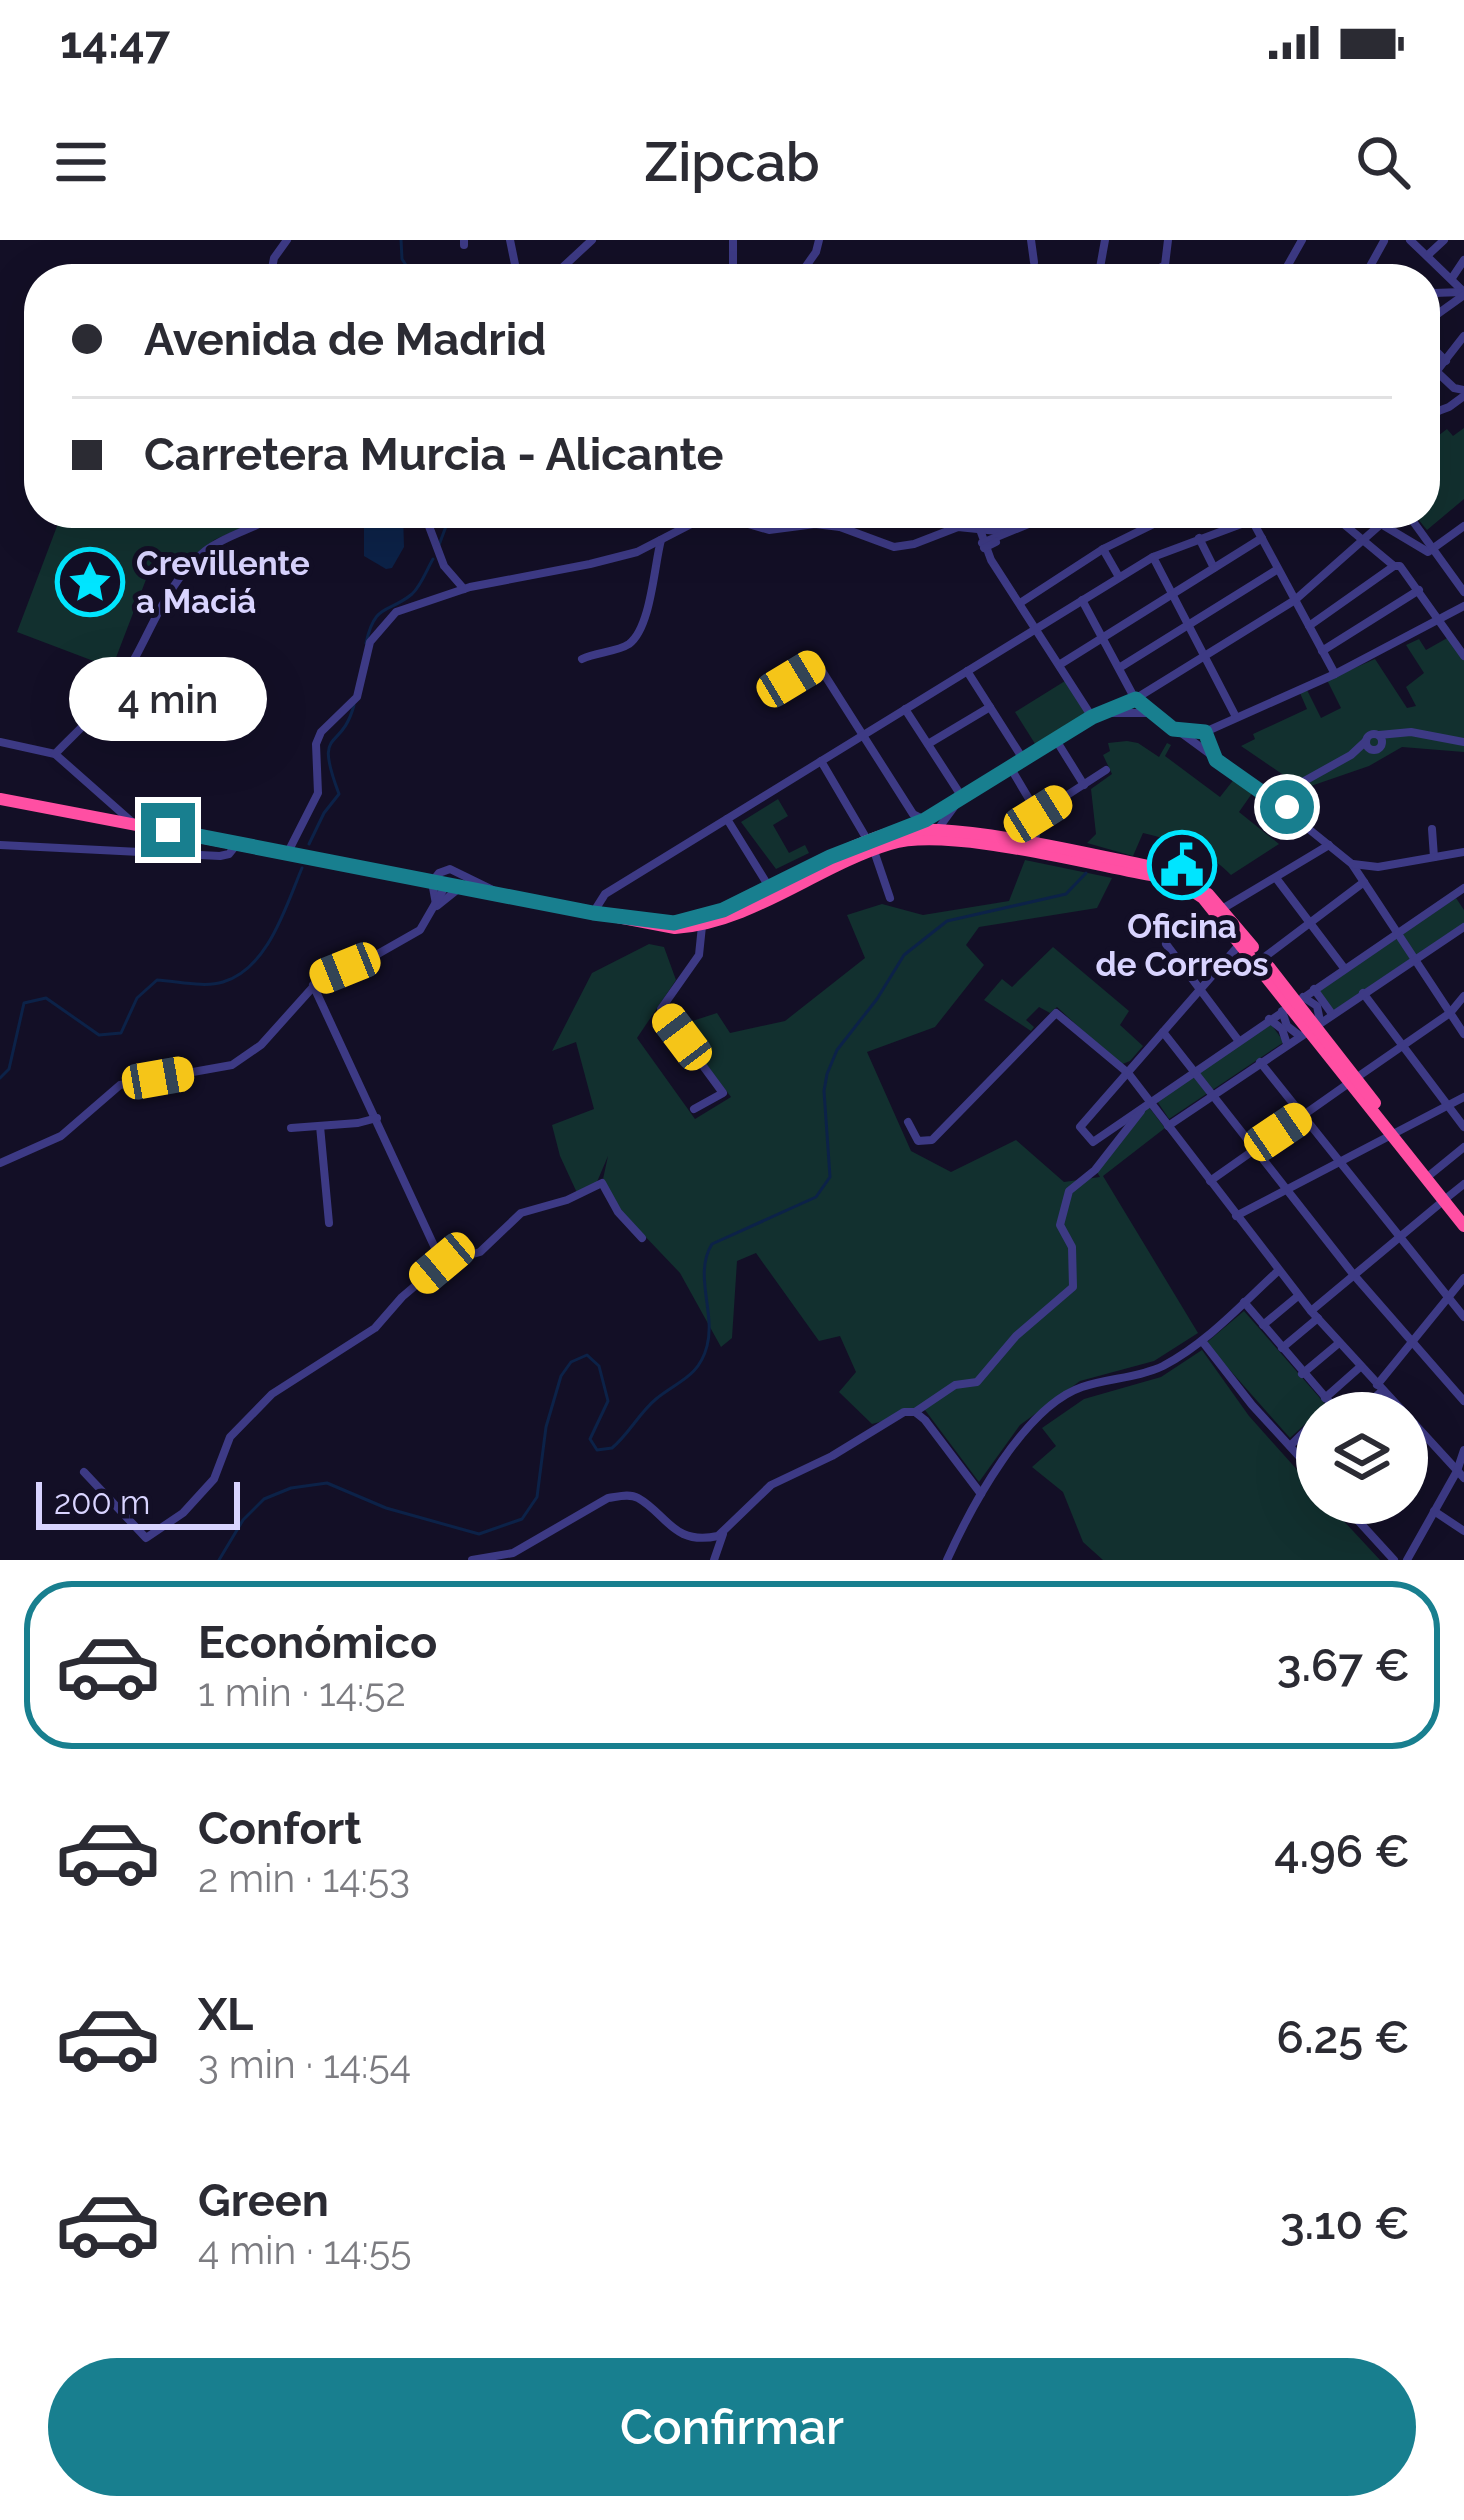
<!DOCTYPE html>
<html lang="es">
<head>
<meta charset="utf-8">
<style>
	body { margin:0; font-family:Raleway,sans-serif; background:#f2f2f3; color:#2b2b33; height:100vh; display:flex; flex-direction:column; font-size:45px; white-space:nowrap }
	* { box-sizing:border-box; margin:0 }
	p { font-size:39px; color:#7c7c81 }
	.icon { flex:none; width:66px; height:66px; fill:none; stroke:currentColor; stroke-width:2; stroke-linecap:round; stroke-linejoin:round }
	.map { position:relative; height:1320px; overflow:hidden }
	.panel { display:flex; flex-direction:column; background:#fff; flex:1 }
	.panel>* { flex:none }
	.hud { position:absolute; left:24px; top:24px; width:1416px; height:264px; border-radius:48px; box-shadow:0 12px 48px #0002; display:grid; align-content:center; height:264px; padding:0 48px; background:#fff }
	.tools { position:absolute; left:1296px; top:1152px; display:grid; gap:24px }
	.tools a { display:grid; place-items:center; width:132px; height:132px; border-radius:50%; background:#fff; box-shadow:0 12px 48px #0002; font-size:60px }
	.scale { position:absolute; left:36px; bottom:30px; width:204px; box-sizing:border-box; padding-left:12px; border:6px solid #d9d4ff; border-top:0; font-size:33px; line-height:42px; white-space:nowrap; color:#d9d4ff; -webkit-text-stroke:9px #130f26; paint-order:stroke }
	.end { position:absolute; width:54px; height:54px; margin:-27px; border:15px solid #187f8f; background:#fff; box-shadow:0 0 0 6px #fff }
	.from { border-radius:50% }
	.bubble { position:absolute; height:84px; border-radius:42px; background:#fff; box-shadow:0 12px 48px #0002; font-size:39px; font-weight:600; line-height:84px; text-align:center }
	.car { position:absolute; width:36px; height:72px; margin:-36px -18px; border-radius:15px; box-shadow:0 0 9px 3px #0007; background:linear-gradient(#f5c518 24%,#345 0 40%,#f5c518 0 76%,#345 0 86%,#f5c518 0) }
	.hud b { display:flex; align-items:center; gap:42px; height:114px; font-size:45px }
	.hud b+b { border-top:3px solid #e1e1e2 }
	.hud i { width:30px; height:30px; background:#2b2b33 }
	ul { padding:21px 0 0; list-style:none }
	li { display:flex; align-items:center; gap:36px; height:168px; margin:0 24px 18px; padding:0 24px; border:6px solid transparent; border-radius:48px }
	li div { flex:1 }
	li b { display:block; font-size:45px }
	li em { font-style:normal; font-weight:600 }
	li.current { border-color:#187f8f }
	li>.icon { width:108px; height:108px; stroke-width:1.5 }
	.cta { display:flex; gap:24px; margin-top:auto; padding:24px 48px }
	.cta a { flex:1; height:138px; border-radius:72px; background:#187f8f; color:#fff; font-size:48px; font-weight:600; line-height:138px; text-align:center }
	.status { display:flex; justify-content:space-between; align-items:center; height:84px; padding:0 60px; background:#fff; direction:ltr }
	.status svg { height:33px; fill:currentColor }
	header { display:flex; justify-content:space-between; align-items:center; height:156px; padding:0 48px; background:#fff; font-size:54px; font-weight:600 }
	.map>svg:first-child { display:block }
	.green { fill:#12302f }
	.water { fill:#0c2248 }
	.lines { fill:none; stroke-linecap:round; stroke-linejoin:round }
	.stream { stroke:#0c2248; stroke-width:3 }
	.minor { stroke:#3d3a85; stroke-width:8 }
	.highway { stroke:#ff4fa3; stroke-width:12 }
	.route { stroke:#187f8f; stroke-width:15 }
	.labels { text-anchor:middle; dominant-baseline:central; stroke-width:10; stroke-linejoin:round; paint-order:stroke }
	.poi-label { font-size:33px; font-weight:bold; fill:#d9d4ff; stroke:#130f26; text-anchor:start }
</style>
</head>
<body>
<div class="status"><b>14:47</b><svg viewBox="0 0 49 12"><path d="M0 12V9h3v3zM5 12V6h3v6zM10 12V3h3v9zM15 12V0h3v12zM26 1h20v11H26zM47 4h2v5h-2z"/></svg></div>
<header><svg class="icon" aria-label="menu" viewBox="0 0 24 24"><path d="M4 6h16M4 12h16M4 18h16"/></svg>Zipcab<svg class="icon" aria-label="search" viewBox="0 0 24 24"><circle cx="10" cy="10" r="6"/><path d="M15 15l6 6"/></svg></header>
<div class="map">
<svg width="1464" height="1320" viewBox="0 0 1464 1320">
	<rect width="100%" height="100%" fill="#130f26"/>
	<g class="green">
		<polygon points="1464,188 1464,259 1427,290 1413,273 1425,273 1425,200 1434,199 1447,189 1453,196"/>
		<polygon points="62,273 275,273 214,300 186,325 155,316 112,428 17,392"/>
		<polygon points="1449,397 1464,419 1464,512 1402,507 1369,526 1308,547 1315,555 1299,574 1288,570 1296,556 1290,545 1282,542 1261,546 1285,536 1241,506 1255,499 1253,494 1307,469 1300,453 1307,450 1321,478 1341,468 1327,440 1375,419 1407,468 1416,466 1406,447 1424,433 1406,405 1419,399 1426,410"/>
		<polygon points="1065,441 1087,474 1037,507 1015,472"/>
		<path d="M1127,501l11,2 21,14 8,-14 4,2 -6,11 55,41 15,-19 18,14 -14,20 40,32 -48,31c-24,-25 -55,-34 -88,-42l-10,23 -46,-13 9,-9 -5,-45 21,-15 -9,-19 7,-4 -2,-8z"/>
		<polygon points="778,559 788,576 773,585 789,613 805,605 809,613 776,629 741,582"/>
		<polygon points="1025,620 1112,638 1097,668 979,687 966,705 984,725 935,787 867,812 911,911 951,932 1016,900 1064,942 1100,937 1097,932 1148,866 1165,888 1103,936 1198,1093 1154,1121 1080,1141 1020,1185 979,1242 925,1170 872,1184 839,1152 856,1132 840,1096 819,1101 756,1013 737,1021 732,1098 721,1107 680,1033 620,970 603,939 608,916 594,949 578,955 560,916 552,885 594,869 576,802 552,811 592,733 649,704 664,707 676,740 637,798 695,879 731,857 677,786 717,773 730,793 785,781 865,718 847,675 882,664 923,675 1009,661"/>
		<polygon points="1456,658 1464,670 1464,683 1331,772 1318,752"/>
		<polygon points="1053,707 1129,771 1120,785 1143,806 1130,821 1120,825 1057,767 1050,773 1039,767 1026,780 1034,787 1031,791 984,760 1002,739 1012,747"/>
		<polygon points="1270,783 1284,802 1169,879 1157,861"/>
		<polygon points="1244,1071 1326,1165 1290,1198 1206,1103"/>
		<polygon points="1202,1110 1249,1176 1317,1252 1317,1263 1327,1263 1380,1320 1103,1320 1083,1302 1063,1252 1032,1227 1056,1206 1042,1188 1084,1159 1161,1137"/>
	</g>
	<polygon class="water" points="364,273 403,273 404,307 392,328 386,329 364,316"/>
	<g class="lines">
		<g class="stream">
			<polyline points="401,0 402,19 415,39"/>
			<polyline points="439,305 451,273"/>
			<path d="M366,403c9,-41 22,-29 46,-49 9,-8 15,-25 21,-35"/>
			<path d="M309,604l15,-31 15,-19c-26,-69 2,-40 15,-89"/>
			<path d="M0,838l9,-9 15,-66 22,-5 53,37 22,-2 16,-35 20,-18c20,1 47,8 66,2 45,-13 63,-76 79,-114"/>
			<path d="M219,1320l24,-40 21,-21 27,-11 36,-5 59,25 93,26 43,-15 15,-22 9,-70 15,-51 10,-14 16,-7 12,11 9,35 -18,38 7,11 15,-2c17,-14 27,-35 44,-49 22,-18 43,-22 51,-53 9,-33 -14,-72 5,-102l104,-47 14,-20 -6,-86 3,-17 10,-24 40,-51 27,-44 43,-34 119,-27 20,-21"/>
		</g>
		<g class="minor">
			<polyline points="510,0 518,39"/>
			<polyline points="733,0 733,39"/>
			<polyline points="1031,0 1034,22"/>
			<polyline points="1410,0 1464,52"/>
			<polyline points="464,5 464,0"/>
			<polyline points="1429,14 1444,0"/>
			<polyline points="1265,32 1273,35 1284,32 1302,0"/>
			<polyline points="1074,35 1091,39"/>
			<polyline points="1452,38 1464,20"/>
			<polyline points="270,39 274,18 287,0"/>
			<polyline points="550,39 592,0"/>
			<polyline points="797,39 816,12 819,0"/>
			<polyline points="1098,39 1105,0"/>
			<polyline points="1142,39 1165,25 1168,0"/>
			<polyline points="1363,39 1384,1"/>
			<polyline points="1425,47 1434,53 1462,52"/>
			<polyline points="1425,83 1464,55"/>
			<polyline points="1425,100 1446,121"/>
			<polyline points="1437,132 1454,148 1464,150"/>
			<polyline points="1425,146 1464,96"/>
			<polyline points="1425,147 1437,172"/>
			<polyline points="1425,176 1449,167 1464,156"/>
			<polyline points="424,273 444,326 464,349"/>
			<polyline points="823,273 840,287 894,307 914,304 958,287 1007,292"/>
			<polyline points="974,273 991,320 1092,477"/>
			<polyline points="1352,273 1381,284 1428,312 1464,286"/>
			<polyline points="1407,273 1464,352"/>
			<polyline points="1334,276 1394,326 1400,326 1464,416"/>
			<polyline points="1252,280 1335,434"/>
			<polyline points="1199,298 1214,328"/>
			<polyline points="982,303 1043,278 1067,273"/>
			<polyline points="984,308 996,302"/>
			<polyline points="1103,309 1119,337"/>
			<polyline points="1153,317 1236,477"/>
			<polyline points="1082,360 1135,459 1270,558"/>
			<polyline points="1020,363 1103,309 1176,273"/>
			<polyline points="1309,386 1394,326"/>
			<polyline points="1322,411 1419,350"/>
			<path d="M582,419c14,-7 35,-7 47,-15 22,-16 25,-78 32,-104"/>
			<polyline points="1059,425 1262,298"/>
			<polyline points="1119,428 1278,329"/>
			<polyline points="967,431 1023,519"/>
			<polyline points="766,454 817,423 913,574 923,579"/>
			<polyline points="905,469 962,557"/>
			<polyline points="1111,473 1150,473"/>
			<polyline points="1173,489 1205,492 1335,434 1464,366"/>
			<circle cx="1374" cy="502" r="8"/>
			<polyline points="1202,494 1205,492 1216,518"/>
			<polyline points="1379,495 1411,492 1464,502"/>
			<polyline points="1056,500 1084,545"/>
			<polyline points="0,502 55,514"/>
			<polyline points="928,504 990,467"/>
			<polyline points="821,521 868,601"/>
			<polyline points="1010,527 1038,574 1035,602"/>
			<circle cx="1281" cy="557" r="12"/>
			<polyline points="1290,549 1351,515 1366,501"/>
			<polyline points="1284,569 1352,624 1464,794"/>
			<polyline points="1038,574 1106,530"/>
			<polyline points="727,579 766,642"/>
			<path d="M132,582l-77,-68c23,-24 52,-49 69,-77 26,-41 41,-94 81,-126 22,-17 51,-22 74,-38"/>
			<polyline points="910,587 1092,477 1135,459 1295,360 1381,284"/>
			<polyline points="938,589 957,563"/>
			<polyline points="1432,589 1434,617"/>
			<polyline points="0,605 220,616 229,614 237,604"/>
			<polyline points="874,611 890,658"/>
			<polyline points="288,612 318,553 316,504 321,492 357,457 370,402 396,372 470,347 590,324 637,312 699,280 721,276 769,290 815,284 840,287"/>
			<polyline points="1353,624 1378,627 1464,612"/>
			<polyline points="1276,638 1344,728"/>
			<polyline points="436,664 432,642 439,633 450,629 493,650"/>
			<polyline points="437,666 462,646"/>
			<polyline points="1222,669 1329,605"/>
			<polyline points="593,673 605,654 1153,317 1252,280 1349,273"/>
			<polyline points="1166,704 1238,800"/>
			<polyline points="1239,705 1080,887 1093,902 1464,648"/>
			<polyline points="1262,719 1364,642"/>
			<polyline points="313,745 442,1023 480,1012 521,973 567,960 602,943 618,972 642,998"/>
			<polyline points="1314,749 1332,774"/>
			<polyline points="1363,753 1464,887"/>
			<polyline points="1303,757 1317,766 1320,781"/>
			<polyline points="1282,771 1287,786 1300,796"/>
			<polyline points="1269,779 1282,789 1287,804"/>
			<polyline points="1163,792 1353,1034 1464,1161"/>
			<polyline points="1260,822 1464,1077"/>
			<polyline points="1356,838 1450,773 1464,756"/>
			<polyline points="694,869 723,853 661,769 699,715 702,686"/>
			<polyline points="908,882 918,901 932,900 1056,773 1128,833 1311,1071 1464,1238"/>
			<polyline points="320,886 329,983"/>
			<polyline points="1168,886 1464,687"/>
			<polyline points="291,888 358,883 377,878"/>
			<polyline points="0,923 61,896 120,845 232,825 261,805 322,737 369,719 420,690 446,645"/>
			<polyline points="1431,934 1464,907"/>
			<polyline points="1210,941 1349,843"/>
			<polyline points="1449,956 1464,944"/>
			<polyline points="1236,976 1464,857"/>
			<polyline points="1244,1062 1339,1173"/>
			<polyline points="1311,1071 1443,961"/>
			<polyline points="1263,1085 1298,1056"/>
			<polyline points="1202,1101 1252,1165 1317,1236"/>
			<polyline points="1282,1108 1318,1078"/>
			<polyline points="1302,1134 1339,1103"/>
			<polyline points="1377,1145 1464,1038"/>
			<polyline points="1325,1158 1360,1127"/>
			<polyline points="915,1172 955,1145 977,1142 1016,1096 1073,1047 1072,1007 1060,985 1069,951 1095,930 1141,871"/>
			<polyline points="1357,1173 1382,1151"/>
			<polyline points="1290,1206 1317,1179"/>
			<polyline points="84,1232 146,1298 183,1273 214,1239 230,1197 272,1154 375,1088 402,1057 442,1023"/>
			<polyline points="1342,1263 1394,1320"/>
			<polyline points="1434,1271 1464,1291"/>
			<path d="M472,1320l41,-7 95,-55c9,-1 21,-5 30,0 29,16 35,48 80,38l53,-51 61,-29 72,-44h11l10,8 56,74"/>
			<polyline points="714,1320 723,1294"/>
			<path d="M947,1320c24,-53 77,-153 135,-173 26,-9 56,-9 81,-21 44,-23 79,-62 115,-95"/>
			<polyline points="1407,1320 1457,1231 1464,1210"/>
		</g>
		<g class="highway">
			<path d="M0,559l675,129c77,-5 142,-62 215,-84 57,-18 202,21 265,32l30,10 18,12 261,328"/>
			<polyline points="1208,654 1253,707"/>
			<path d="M685,681c72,-15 132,-65 202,-87 56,-17 208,22 271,34l23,8"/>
			<polyline points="1269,727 1375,863"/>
		</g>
	</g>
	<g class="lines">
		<polyline class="route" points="168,590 593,673 674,683 723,670 830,617 925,580 1092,477 1136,459 1173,489 1205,492 1216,520 1270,558 1276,568 1287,567"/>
	</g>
	<defs>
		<g id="sight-ring" transform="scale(3.45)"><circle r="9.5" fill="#130f26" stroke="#00e5ff" stroke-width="1.5"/><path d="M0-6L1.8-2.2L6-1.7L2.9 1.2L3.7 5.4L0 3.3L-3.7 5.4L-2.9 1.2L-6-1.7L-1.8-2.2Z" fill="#00e5ff"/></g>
		<g id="civic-ring" transform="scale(3.45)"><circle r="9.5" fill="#130f26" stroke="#00e5ff" stroke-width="1.5"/><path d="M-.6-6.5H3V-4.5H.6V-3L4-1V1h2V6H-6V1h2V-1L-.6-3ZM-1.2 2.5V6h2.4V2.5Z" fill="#00e5ff"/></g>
	</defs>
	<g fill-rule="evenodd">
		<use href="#sight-ring" x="90" y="342"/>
		<use href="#civic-ring" x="1182" y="625"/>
	</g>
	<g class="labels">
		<g class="poi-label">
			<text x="136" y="323">Crevillente<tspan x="136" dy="38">a Maciá</tspan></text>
			<text x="1182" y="686" text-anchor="middle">Oficina<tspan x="1182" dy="38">de Correos</tspan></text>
		</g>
	</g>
</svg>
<div class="tools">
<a><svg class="icon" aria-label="layers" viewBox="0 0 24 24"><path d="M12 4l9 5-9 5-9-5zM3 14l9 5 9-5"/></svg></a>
</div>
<div class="scale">200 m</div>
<i class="end from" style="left:1287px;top:567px"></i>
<i class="end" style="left:168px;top:590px"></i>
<div class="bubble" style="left:69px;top:417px;width:198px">4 min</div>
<i class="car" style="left:791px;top:439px;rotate:59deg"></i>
<i class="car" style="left:1038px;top:574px;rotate:58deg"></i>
<i class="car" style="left:345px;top:728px;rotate:248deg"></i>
<i class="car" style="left:682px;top:797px;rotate:323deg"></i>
<i class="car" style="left:158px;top:838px;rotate:80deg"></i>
<i class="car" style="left:1278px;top:892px;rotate:56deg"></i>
<i class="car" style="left:442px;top:1023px;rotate:230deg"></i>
<div class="hud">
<b><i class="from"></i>Avenida de Madrid</b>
<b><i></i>Carretera Murcia - Alicante</b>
</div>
</div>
<section class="panel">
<ul>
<li class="current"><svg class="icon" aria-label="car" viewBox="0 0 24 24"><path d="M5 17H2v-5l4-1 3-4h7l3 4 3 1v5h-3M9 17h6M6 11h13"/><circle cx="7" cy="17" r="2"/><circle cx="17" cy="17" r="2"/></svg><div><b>Económico</b><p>1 min · 14:52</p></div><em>3.67 €</em></li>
<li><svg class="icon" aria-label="car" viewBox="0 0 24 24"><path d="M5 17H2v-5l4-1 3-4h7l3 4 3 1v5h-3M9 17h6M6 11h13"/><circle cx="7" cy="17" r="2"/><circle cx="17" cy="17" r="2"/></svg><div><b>Confort</b><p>2 min · 14:53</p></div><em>4.96 €</em></li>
<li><svg class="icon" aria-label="car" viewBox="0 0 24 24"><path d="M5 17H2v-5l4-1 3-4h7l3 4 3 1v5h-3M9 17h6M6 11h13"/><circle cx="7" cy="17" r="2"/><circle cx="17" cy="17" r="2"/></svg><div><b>XL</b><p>3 min · 14:54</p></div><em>6.25 €</em></li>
<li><svg class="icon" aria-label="car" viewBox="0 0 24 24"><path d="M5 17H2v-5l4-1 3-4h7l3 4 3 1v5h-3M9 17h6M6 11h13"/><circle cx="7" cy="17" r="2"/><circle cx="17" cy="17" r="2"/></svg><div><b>Green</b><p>4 min · 14:55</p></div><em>3.10 €</em></li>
</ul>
<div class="cta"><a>Confirmar</a></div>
</section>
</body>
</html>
